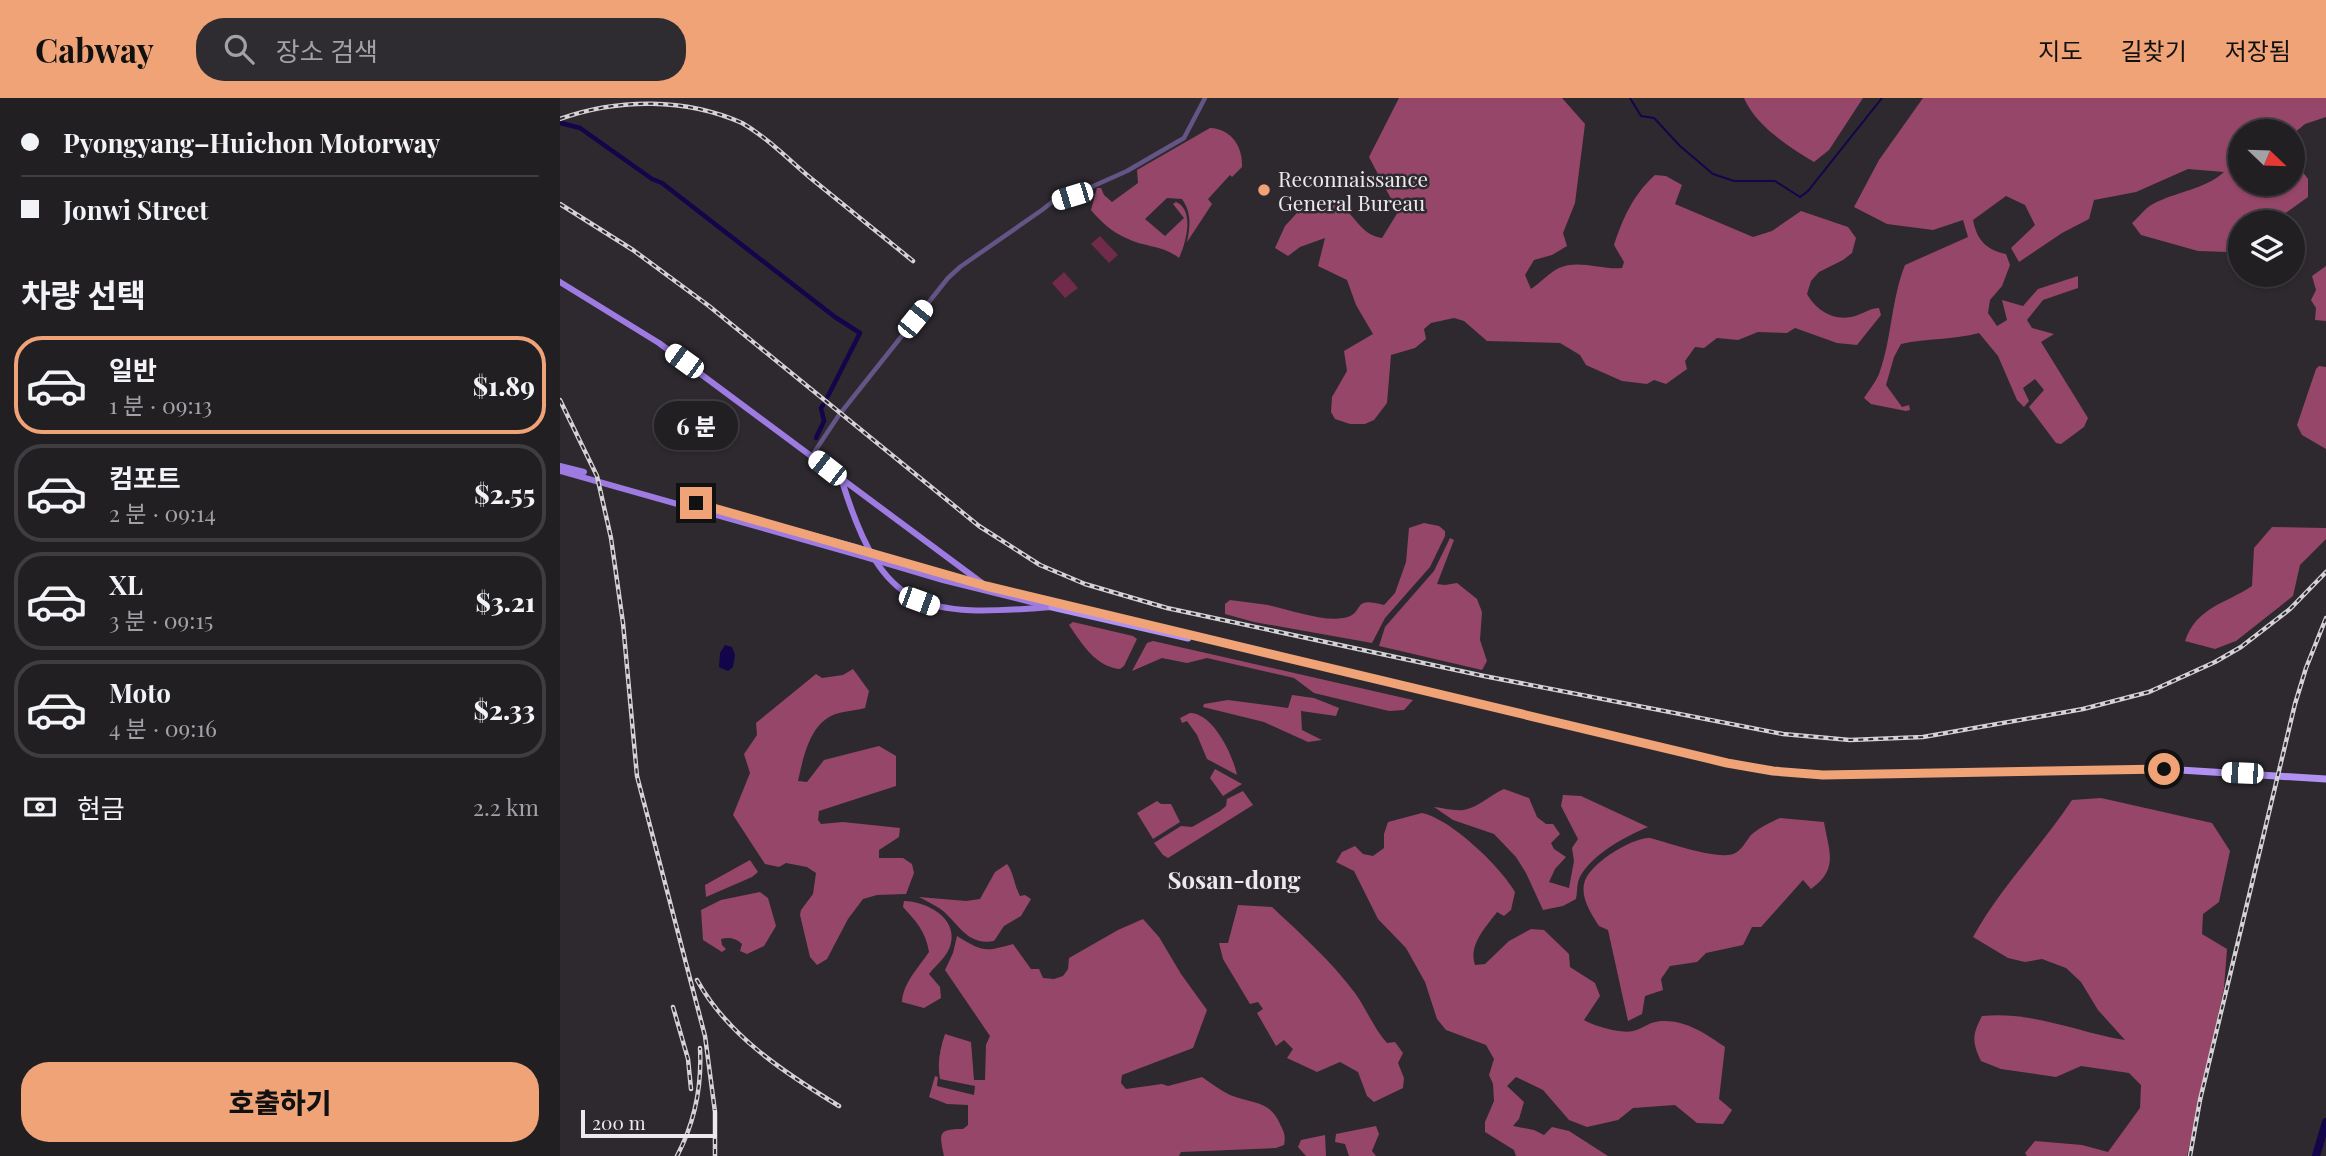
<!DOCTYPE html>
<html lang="ko">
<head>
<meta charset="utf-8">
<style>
	body { margin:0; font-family:"Playfair Display","Noto Sans KR",serif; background:#2e2c30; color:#f1f3f6; height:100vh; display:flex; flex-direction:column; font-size:26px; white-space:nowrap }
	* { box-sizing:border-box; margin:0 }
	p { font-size:23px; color:#a2a2a6 }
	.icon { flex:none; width:38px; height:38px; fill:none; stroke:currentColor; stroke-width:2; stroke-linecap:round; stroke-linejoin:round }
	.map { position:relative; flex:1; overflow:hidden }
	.side { display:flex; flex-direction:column; background:#221f23; width:560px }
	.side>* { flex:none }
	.hud { display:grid; align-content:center; height:154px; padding:0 21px; background:#221f23 }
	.needle { width:46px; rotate:113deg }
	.tools { position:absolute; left:1668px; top:21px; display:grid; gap:14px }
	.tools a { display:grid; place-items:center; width:77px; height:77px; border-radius:50%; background:#221f23; box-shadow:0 2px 5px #0004,0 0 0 2px #3f3d41; font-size:35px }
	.scale { position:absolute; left:21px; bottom:18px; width:136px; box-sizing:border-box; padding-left:7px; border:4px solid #ebe9ec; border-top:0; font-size:19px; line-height:24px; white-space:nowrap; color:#ebe9ec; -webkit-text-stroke:5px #2d292f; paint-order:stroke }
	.end { position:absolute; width:32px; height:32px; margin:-16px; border:9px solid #efa377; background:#111; box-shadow:0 0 0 4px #111 }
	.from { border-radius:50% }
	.bubble { position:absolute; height:49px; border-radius:24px; background:#221f23; box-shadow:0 2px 5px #0004,0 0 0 2px #3f3d41; font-size:23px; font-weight:800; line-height:49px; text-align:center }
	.car { position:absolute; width:21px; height:42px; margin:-21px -10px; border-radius:9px; box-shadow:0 0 5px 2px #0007; background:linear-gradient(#fff 24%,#345 0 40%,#fff 0 76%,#345 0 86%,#fff 0) }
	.hud b { display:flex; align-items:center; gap:24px; height:66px; font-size:26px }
	.hud b+b { border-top:2px solid #3f3d41 }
	.hud i { width:18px; height:18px; background:#f1f3f6 }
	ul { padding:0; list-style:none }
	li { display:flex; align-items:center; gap:21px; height:98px; margin:0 14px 10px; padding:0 7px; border:4px solid #3f3d41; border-radius:28px }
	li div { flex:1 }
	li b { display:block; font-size:26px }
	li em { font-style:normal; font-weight:800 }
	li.active { border-color:#efa377 }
	li>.icon { width:63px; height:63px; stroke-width:1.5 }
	h2 { padding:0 21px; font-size:32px; line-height:84px }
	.pay { display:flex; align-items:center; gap:18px; height:77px; padding:0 21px; font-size:26px }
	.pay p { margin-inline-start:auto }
	.primary-button { display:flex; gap:14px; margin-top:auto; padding:14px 21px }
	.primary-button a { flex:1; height:80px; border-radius:28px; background:#efa377; color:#111; font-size:28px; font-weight:800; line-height:80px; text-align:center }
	header { display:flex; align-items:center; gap:42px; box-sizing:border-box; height:98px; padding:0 35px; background:#efa377; color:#111 }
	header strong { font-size:33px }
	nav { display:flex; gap:38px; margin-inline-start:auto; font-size:24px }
	.search { width:490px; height:63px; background:#2e2c30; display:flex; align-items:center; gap:18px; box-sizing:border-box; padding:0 24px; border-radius:28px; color:#a2a2a6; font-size:26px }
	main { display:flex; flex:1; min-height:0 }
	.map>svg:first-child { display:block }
	.green { fill:#702a4a }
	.forest { fill:#964669 }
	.water { fill:#12054a }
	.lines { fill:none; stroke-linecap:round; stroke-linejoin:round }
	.stream { stroke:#12054a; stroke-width:2 }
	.canal { stroke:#12054a; stroke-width:4.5 }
	.river { stroke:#12054a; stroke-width:8 }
	.tertiary { stroke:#645586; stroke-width:4.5 }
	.primary { stroke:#9d7be1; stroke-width:6 }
	.motorway { stroke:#b192f2; stroke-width:7 }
	.rail-casing { stroke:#d5d2d6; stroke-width:4.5 }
	.rail { stroke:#2d292f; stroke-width:2; stroke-dasharray:5; stroke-linecap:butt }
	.primary-bridge { stroke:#9d7be1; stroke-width:6 }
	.route { stroke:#efa377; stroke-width:9 }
	.poi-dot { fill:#efa377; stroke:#2d292f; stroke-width:2.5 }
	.labels { text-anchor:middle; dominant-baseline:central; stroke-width:5; stroke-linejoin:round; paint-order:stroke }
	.poi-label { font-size:21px; fill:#ebe9ec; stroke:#2d292f; text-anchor:start }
	.quarter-label { font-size:24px; font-weight:bold; fill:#ebe9ec; stroke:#2d292f }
</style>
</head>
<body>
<header>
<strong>Cabway</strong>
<div class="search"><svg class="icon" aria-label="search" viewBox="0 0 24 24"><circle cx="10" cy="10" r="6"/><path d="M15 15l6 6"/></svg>장소 검색</div>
<nav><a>지도</a><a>길찾기</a><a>저장됨</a></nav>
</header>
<main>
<section class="side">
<div class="hud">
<b><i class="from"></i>Pyongyang–Huichon Motorway</b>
<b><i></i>Jonwi Street</b>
</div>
<h2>차량 선택</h2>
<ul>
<li class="active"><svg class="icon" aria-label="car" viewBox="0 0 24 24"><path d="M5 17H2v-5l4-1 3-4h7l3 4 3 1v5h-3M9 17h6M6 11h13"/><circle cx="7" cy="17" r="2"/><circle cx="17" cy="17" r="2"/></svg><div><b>일반</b><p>1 분 · 09:13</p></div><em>$1.89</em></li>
<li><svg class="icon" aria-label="car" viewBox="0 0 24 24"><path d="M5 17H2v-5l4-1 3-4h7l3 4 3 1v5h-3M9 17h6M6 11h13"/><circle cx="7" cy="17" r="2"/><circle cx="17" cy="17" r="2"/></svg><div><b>컴포트</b><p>2 분 · 09:14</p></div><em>$2.55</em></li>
<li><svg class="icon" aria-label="car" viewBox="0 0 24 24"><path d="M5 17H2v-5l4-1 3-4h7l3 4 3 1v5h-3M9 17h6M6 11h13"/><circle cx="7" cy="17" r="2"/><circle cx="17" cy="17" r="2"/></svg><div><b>XL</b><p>3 분 · 09:15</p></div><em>$3.21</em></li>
<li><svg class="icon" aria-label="car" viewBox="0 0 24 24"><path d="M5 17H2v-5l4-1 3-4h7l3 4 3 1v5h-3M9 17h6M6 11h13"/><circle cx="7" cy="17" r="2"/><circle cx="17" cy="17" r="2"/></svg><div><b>Moto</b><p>4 분 · 09:16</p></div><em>$2.33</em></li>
</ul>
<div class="pay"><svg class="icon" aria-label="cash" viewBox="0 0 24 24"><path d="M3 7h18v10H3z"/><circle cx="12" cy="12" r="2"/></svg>현금<p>2.2 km</p></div>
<div class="primary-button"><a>호출하기</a></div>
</section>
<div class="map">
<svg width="1766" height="1058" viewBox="0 0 1766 1058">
	<rect width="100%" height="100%" fill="#2d292f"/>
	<g class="green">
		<polygon points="540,138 558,157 549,165 531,146"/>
		<polygon points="504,174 518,190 505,200 492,185"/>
	</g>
	<g class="forest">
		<path d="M839,0h163l23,26 -10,79 -12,30 4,13 -15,9 -18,5 -9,15 6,14c9,-6 18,-16 28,-21 19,-9 43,2 63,0l2,-6 -10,-17c9,-27 19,-50 41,-70l11,1 16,9 -7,19 78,33 19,-6 29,-20 47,16 8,11 -4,15 -9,7 -24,12 -8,9 -4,13c10,18 30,29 51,21 8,-3 13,-7 21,-7l2,7 -24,30 -20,-2 -42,-15 -8,5 -29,-1 -20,8 -21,-2 -13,10 -9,-1 -10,14 2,8 -21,15 -12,-4 -7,4 -25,-3 -36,-16 -6,-10 -20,-12 -73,-2 -23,-20 -10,-3 -23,5 -7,6 2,10 -11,9 -24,7 -4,48 -13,17 -9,4h-15l-15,-5 -4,-7 1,-15 15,-26 -3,-20 29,-17 -17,-29 -9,-25 -29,-14 7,-28 -25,9 -12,9 -13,-8 10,-22 21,-23c8,0 17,-2 24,0 25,4 26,31 52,35l16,-26 -29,-55z"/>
		<path d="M1184,0h119l-34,52 -15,12c-25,-15 -58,-36 -70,-64z"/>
		<path d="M1363,0h403v19l-21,7 -12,10 -1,-3h-52v53h52l1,-25 15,20v18l-35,25h-33v22l-12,8 -30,-1 -57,-16 -9,-12c7,-6 13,-15 21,-19 22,-12 53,-15 71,-32l-36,-3 -52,23 -42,8 -5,19 -27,14 -43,29 -8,-14 24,-23 -10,-20 -19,-9 -33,24c4,20 13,30 33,34l4,11 -8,21 -12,14 -2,13 9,13 10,-6 -5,-20 21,6 15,-17 40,-13v12l-35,12 -16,20 5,8 22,6 -13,8 47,76 -4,9 -23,17 -5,-1 -27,-36 15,-17 -9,-11 -12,9 6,13 -5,6 -7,-7 -19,-44 -19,-23c-26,7 -52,5 -78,11l-7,13 -8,28 16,22 7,-2 1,5 -4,1 -35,-7 -7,-6c5,-8 11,-15 15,-24 13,-35 12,-74 26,-109l63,-28 -5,-17 -30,10 -46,-6 -33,-17 25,-47z"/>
		<path d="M650,30c21,1 33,18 32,39l-10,10 -2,-2 -22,24 4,5 -25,38c3,-15 5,-29 -5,-43l-15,-1 -22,21 20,17 19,-18 -11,-14 3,-2c19,8 10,41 3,56 -16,-13 -36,-11 -53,-20 -14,-6 -25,-16 -35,-28l6,-22h4l3,7 8,7 26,-19 -1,-13z"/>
		<polygon points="1766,168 1766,223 1755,222 1756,210 1751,202 1756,192 1752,178"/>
		<polygon points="1759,268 1766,269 1766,351 1742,337 1737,327 1756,271"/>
		<path d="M864,425l15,3 6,5v5l-15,31 -45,51 -13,25 -118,-21 -29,-8v-10l5,-4c13,2 26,3 38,5 20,4 55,17 75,13 24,-4 6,-23 41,-13l11,-12 11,-31 3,-34z"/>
		<path d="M1712,429l54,1v11l-26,26 -7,31 -57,45 -21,8 -30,-8c12,-34 40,-37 67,-55l2,-38z"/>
		<polygon points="890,440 894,442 877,486 885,487 897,485 917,501 922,514 920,542 927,563 922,572 819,548 825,529 874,473"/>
		<path d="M513,524l60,14 4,3 -13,27 -4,3c-24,-2 -38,-25 -51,-44z"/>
		<polygon points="593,543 853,602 844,612 829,613 754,595 734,580 647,560 627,565 602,560 572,573 587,545"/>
		<path d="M293,571l16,22 -4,17c-10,3 -24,3 -34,8 -22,11 -28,43 -33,65l9,1 17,-22 55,-14 17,10v30l-77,25 -1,9 3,4 22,-2 57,6 -1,9 -20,13v8h24l9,6 2,9 -8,21 -29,1 -14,4 -15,20 -21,40 -10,6 -7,-8 -10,-42 1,-5 12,-16 3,-21 -9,-6 -21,-4 -7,4 -14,-3 -32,-49 17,-42 -6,-19 13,-19 -1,-12 60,-49 6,4 21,-3z"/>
		<polygon points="732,597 754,600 779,610 776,618 741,613 742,632 762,642 748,644 704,624 643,609 644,606 668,602 728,610"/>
		<path d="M630,615c23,0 43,42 47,62l-30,-16 -10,-24 -10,-14 -5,2 -2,-5z"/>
		<polygon points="655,671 682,686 663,698 650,680"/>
		<path d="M944,691l25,9 8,19 9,7h7l7,10 -9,9 3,6 12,8 -11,12 -6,13 20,6 5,-27 -2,-13 6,-9 -17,-33 2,-11 18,1 67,31c-22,9 -62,30 -70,55 -1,5 -1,12 -2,17l-13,7 -20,4 -17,-37 -10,-16 -22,-23 -41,-14 -19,-13c9,1 20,4 29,3 15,-2 27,-15 41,-21z"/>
		<polygon points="683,693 693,707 608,760 603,757 594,745 621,728 632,729 660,713 666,708 667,701"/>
		<path d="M1541,700l111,25 18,28 -11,51 -16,12 -1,20 25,15 -3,39 -37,168h-160l-2,-3 10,-12 47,4 26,7 32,-44 1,-23 -12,-12 -48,-7 -25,11 -55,-8 -20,-8c-9,-19 -9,-26 1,-45 51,-5 95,16 143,24l-27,-30 -17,-28 -15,-14 -24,-9 -17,3 -17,-4 -35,-21c27,-49 68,-90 99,-137z"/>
		<polygon points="597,703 601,706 611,706 620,724 593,741 577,715"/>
		<path d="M862,715c29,6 79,54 93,79l-4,18 -7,6 -7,-4c-11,15 -29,33 -22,53l10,-1 24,-23 22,-12 13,1 25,24 1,13 25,16 5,13 -16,24c10,6 37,14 49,11 12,-3 16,-10 31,-10 24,0 42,13 61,26l-6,52 13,11 -9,14 -26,-1 -22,-18 -42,3 -15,12 -31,7 -18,-7 -26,-30 -27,-13 -9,9 17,16 -5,17 -6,7 21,4 10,5 8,-8 17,4 39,25h-92l-2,-6 -29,-18v-10l9,-21 -1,-17 -4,-9 5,-16 -8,-14 -40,-15 -9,-11 -12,-37 -19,-34 -28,-29 -24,-48 -18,-9 6,-10 13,-6 8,8 10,2 11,-8v-14l4,-12z"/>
		<path d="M1220,720l44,4c5,30 15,47 -13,67l-8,-9 -42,47h-9l-9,18 -37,8 -9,9 -27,4 -9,13 2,11 -18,6 -3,18 -14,7 -20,-91 -9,-4c-7,-11 -18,-27 -15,-42 3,-19 48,-47 66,-46 17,4 73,25 87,14 6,-4 9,-11 14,-17 9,-8 18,-12 29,-17z"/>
		<polygon points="190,762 198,774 192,779 146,799 145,787"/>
		<path d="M447,766c7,9 7,21 13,32l5,-1 6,4 -10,17 -17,10 -10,15c-29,5 -36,-20 -55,-33 -6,-4 -13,-7 -20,-11l47,4 14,-2 15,-27z"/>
		<path d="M200,794l8,6 8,28 -12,20 -17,8 -7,-3 2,-7c-6,-6 -13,-7 -21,-5l1,6 4,4 -4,3 -19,-12 -2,-30 20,-10z"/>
		<path d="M344,803c21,0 53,16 47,42 -3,13 -14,21 -22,31l11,13 1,11 -17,10 -22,-6c1,-19 17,-35 27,-50 -3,-20 -13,-31 -26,-45z"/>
		<path d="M678,807l34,2c29,27 59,54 83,86 12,17 18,34 32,50l8,-1 8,11 -5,10 6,15 -1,10 -29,14 -7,-6 -9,-24 -18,-10 -23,10 -30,-14 6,-9 -9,-9 -8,6 -19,-33 6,-4 -5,-7 -8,2 -27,-45 -4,-16h9z"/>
		<path d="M583,821l16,18 22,37 26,36 -14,38 -71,27 -1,8 5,6 36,-5 6,2 34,-9c9,6 18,13 28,18 22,9 40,5 50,29 4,8 6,12 4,21l-8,3 -95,4 -2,4h-235c-5,-23 -6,-27 19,-27l5,-4v-20l-21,-1 -18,-7 6,-21 3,1 -1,9 37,9 1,-9 -35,-7c-3,-16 0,-30 5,-45l26,8 3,38h11l1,-35 4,-9 -45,-66 8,-17 4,-17c26,16 28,16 56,8l18,25h8l4,9 11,1 9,-3 5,-7 1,-11 49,-28z"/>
		<polygon points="816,1028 819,1036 812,1053 816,1058 789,1058 785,1046 775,1044 776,1036"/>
		<polygon points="765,1037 766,1058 746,1058 738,1049 741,1042"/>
	</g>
	<polygon class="water" points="165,547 172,549 175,557 173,569 168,573 159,569 160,555"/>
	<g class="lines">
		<polyline class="stream" points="1070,0 1081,18 1094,20 1120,48 1153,76 1174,83 1215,83 1240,99 1248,93 1322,0"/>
		<g class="canal">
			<polyline points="0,25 20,30 92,81 102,85 275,219 300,235 267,300"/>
			<polyline points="256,340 264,323 261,310 263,307"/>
		</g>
		<polyline class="river" points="1756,1058 1766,1024"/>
		<polyline class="tertiary" points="251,359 279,317 388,180 400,169 482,112 492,104 511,98 567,73 624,40 645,0"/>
		<g class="primary">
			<polyline points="0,184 99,245 426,488"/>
			<polyline points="0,368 24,374"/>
			<polyline points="0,373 302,458"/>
			<path d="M282,383c41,133 81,136 210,126"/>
			<polyline points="139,406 299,450"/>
			<polyline points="327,459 420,487"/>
			<polyline points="329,466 383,482 483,507"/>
		</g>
		<g class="motorway">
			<polyline points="426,488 1167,665 1214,673 1263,677 1604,671 1766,681"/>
			<polyline points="492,509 628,540"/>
		</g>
		<g class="rail-casing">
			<g id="rail">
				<path d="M0,21c58,-21 126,-21 182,4 26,15 48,38 71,57 33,27 67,54 100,81"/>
				<polyline points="0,106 73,152 149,208 419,428 480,467 525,486 607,510 924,578 1223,636 1290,642 1363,639 1523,611 1589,594 1655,564 1681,549 1730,511 1766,474"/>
				<polyline points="0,302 37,378 51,440 63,525 77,678 145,938 155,1014 155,1058"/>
				<path d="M137,882c31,56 88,93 142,126"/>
				<polyline points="113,909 128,961 131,991"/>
				<path d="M117,1058c18,-34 25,-70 23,-108"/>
				<polyline points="1630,1058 1640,1002 1735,606 1746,570 1766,520"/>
			</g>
		</g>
		<use href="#rail" class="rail"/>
		<g class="primary-bridge">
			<polyline points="299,450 327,459"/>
			<polyline points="302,458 329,466"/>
		</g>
	</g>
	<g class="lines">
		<polyline class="route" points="136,405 426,488 1167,665 1213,673 1263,677 1604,671"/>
	</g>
	<circle class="poi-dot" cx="704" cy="92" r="7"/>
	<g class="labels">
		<g class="poi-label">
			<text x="718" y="80">Reconnaissance<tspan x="718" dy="24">General Bureau</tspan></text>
		</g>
		<g class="quarter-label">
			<text x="674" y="781">Sosan-dong</text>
		</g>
	</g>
</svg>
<div class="tools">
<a><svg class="needle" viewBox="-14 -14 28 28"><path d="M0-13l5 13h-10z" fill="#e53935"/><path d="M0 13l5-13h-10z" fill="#a2a2a6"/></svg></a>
<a><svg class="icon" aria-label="layers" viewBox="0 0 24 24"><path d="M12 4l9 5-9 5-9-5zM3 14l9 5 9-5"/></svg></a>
</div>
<div class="scale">200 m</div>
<i class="end from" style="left:1604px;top:671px"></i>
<i class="end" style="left:136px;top:405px"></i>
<div class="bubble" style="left:94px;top:303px;width:84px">6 분</div>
<i class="car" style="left:512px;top:98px;rotate:253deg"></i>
<i class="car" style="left:355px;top:221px;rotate:39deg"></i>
<i class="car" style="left:124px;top:263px;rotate:306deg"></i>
<i class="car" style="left:267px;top:370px;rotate:308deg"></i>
<i class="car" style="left:359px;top:503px;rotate:110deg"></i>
<i class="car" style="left:1682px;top:675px;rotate:272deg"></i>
</div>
</main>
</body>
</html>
